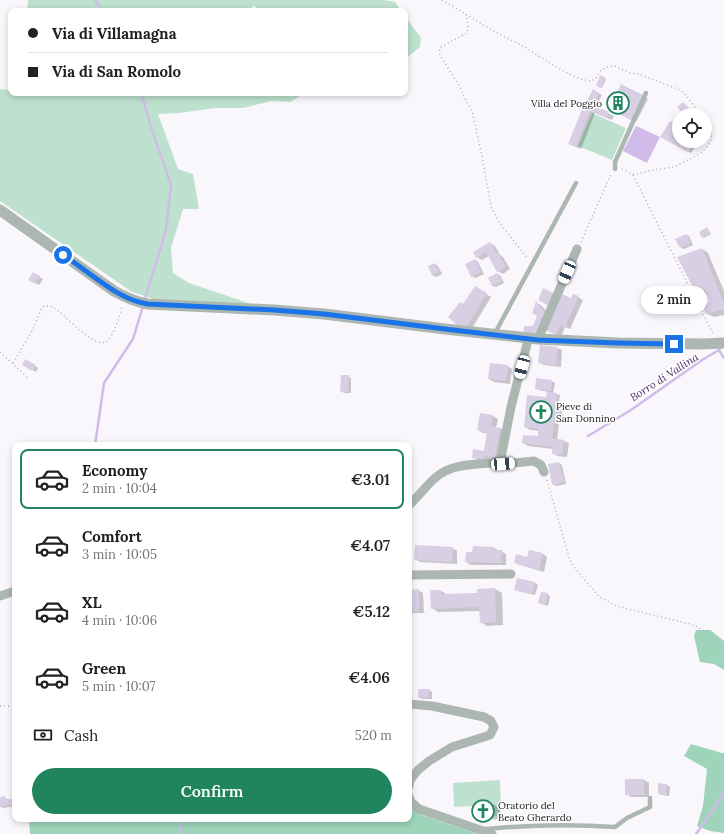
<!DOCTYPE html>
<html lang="en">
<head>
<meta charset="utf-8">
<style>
	body { margin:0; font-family:Lora,serif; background:#f2f2f2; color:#202124; height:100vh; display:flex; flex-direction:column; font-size:15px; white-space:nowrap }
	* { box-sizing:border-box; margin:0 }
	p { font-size:13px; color:#757577 }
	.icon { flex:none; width:22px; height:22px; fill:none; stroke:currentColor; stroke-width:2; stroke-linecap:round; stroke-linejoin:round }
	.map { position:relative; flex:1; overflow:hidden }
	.details { position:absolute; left:12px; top:442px; width:400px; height:380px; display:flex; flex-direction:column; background:#fff; border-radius:8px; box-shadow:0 2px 6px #0003 }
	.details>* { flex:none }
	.top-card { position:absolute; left:8px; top:8px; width:400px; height:88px; border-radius:8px; box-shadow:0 2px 6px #0003; display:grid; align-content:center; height:88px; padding:0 20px; background:#fff }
	.buttons { position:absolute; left:672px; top:108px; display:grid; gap:8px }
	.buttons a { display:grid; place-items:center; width:40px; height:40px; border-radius:50%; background:#fff; box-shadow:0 2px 6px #0003; font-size:20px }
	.end { position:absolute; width:18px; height:18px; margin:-9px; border:5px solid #1a73e8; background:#fff; box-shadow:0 0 0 2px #fff }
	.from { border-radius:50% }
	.bubble { position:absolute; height:28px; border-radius:14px; background:#fff; box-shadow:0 2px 6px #0003; font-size:13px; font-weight:600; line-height:28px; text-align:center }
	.car { position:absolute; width:12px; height:24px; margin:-12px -6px; border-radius:5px; box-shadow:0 0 3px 1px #0007; background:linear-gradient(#fff 24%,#345 0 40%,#fff 0 76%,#345 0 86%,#fff 0) }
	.top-card b { display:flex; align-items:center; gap:14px; height:38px; font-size:15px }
	.top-card b+b { border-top:1px solid #e0e0e0 }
	.top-card i { width:10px; height:10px; background:#202124 }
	ul { padding:7px 0 0; list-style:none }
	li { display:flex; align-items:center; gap:12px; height:60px; margin:0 8px 6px; padding:0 12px; border:2px solid transparent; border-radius:8px }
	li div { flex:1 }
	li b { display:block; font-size:15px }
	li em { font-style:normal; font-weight:600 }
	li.active { border-color:#20845e }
	li>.icon { width:36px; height:36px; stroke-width:1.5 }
	.pay { display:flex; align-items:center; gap:10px; height:44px; padding:0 20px; font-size:15px }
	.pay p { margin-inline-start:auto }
	.action { display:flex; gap:8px; margin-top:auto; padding:8px 20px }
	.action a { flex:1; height:46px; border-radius:24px; background:#20845e; color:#fff; font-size:16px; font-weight:600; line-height:46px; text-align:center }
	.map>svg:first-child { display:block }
	.green { fill:#bde1ce }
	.forest { fill:#9ed4b9 }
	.water { fill:#d1bbe9 }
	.shadow { fill:#0003 }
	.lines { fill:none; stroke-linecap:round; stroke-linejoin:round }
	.stream { stroke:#d1bbe9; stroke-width:2.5 }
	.building { fill:#d9cfe5 }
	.path { stroke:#b2afb5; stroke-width:1.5; stroke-dasharray:1 3; stroke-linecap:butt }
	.service { stroke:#adb7b2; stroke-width:4.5 }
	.minor { stroke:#adb7b2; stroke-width:9 }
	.tertiary { stroke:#adb7b2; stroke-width:11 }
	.route { stroke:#1a73e8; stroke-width:5 }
	.labels { text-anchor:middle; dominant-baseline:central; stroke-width:3; stroke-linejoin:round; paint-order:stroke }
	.poi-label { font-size:10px; fill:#1d1a21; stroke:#fff; text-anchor:start }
	.water-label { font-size:11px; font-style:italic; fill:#4c2e66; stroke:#fff }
</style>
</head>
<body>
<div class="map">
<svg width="724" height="834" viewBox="0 0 724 834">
	<rect width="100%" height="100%" fill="#f9f7fc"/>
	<g class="green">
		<polygon points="28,0 384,0 395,2 401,11 261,11 254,6 246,11 27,11"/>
		<polygon points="405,16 421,38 420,47 405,59"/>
		<polygon points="0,89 11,90 11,93 305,93 290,102 271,101 243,108 216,108 179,113 158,114 178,169 193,174 199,209 183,209 171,248 173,273 189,283 251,304 154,299 132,292 0,201"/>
		<polygon points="592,113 626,128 612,160 578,146"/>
		<polygon points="500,780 501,816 494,816 493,803 473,804 473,806 454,807 453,783"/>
	</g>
	<g class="forest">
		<polygon points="696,630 710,630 724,641 724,670 714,664 700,662 694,636"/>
		<polygon points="691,744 722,753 724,753 724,833 710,831 697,826 703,806 707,769 684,756"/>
		<polygon points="409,807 422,815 478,834 30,834 29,819 409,819"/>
	</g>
	<polygon class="water" points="636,126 660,137 647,163 623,151"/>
	<g class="shadow">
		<polygon points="601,77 606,79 602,88 597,85"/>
		<polygon points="593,91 602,95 597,105 589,100"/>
		<polygon points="643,96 648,99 636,122 615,111"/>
		<polygon points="585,103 614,116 612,120 595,113 581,149 569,144"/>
		<polygon points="683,103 686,105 693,113 691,115 685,115"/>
		<polygon points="679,127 679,141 688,141 687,142 695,147 691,153 666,140"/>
		<polygon points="705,129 712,134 706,142 703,141 705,141"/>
		<polygon points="707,228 711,234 704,238 703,237"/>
		<polygon points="686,235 689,236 693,245 684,249 681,248"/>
		<polygon points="490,243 495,246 500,255 503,257 510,269 503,274 498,271 489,256 482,260 477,257"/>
		<polygon points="702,249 708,253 724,291 724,315 714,317 707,314 711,302 708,294 704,296 697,292"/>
		<polygon points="475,260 478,262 484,274 475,278 472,276"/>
		<polygon points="435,264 438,266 442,274 436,277 433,275"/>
		<polygon points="33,273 43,279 39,285 29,279"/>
		<polygon points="497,274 500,275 504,283 496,287 493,286 489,278"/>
		<polygon points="475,287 491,297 471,330 464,329 464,305"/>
		<polygon points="578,297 583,300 570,329 565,327 561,337 545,329 534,327 538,316 536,303 541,305 552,318 571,299"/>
		<polygon points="557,348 562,350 561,367 544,365 539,362"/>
		<polygon points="26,360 38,368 36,372 23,365"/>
		<polygon points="507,366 512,369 510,384 494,382 489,379"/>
		<polygon points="348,376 351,378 351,393 344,393 341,391"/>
		<polygon points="552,381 555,383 553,393 560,395 558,408 562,410 562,414 564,416 564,419 562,420 557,420 557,423 559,424 557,440 564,441 569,443 567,457 557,456 553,453 553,449 528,446 523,443 539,438 539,431 530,430 525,427 547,398 548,392 539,390 536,389"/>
		<polygon points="481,414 493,416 498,419 496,428 500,428 505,431 500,460 490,458 489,462 478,460 473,457 484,452 487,433 483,433 478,430"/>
		<polygon points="559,463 562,465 566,484 556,486 553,484"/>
		<polygon points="452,548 457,551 457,564 420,562 415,559"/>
		<polygon points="494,548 506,554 506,565 471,565 466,562"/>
		<polygon points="543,554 547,557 544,572 520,565 515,562"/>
		<polygon points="518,579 535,583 538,585 535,595 518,591 515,589"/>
		<polygon points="478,589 495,589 502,593 503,625 487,626 481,622 480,611 438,612 432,608 441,591 448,595 478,594"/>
		<polygon points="418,590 423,593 424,613 409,613 409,591"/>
		<polygon points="547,594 550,596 548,606 540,603"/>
		<polygon points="429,690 432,692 432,699 422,699 419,697"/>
		<polygon points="644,780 649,783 649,797 631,797 626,794"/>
		<polygon points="667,785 670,787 669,796 662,795 659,794"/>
		<polygon points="4,797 7,799 8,800 15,799 15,806 3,808 0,806 0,798"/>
		<polygon points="493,804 500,808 500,819 481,820 474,817"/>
	</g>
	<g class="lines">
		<g class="stream">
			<polyline points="95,0 103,11"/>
			<polyline points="141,93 153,133 171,185 166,230 145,299"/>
			<polyline points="719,350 724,358"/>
			<polyline points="588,436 631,410 702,360 719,350 721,346"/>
			<polyline points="95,445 104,383 133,339 143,306"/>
			<polyline points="180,819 181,834"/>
			<polyline points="696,834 712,812 724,792"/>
		</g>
	</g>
	<g class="building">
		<polygon points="600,75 605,77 601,88 596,86"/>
		<polygon points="621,84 643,95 631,120 609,109"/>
		<polygon points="593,89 599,93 594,104 587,101"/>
		<polygon points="585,102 609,112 607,118 590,111 576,147 568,144"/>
		<polygon points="683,102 691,111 686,115 684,115 677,107"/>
		<polygon points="670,121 679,125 679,141 687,141 693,145 688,152 660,137"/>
		<polygon points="707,227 710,233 702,238 699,232"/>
		<polygon points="686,234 691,243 680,248 675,239"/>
		<polygon points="490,242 497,254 498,253 506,267 497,272 486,252 476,258 473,252"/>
		<polygon points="702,248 724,303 724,309 706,314 702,305 709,302 705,289 696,293 677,257"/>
		<polygon points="475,259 481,272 471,277 465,264"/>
		<polygon points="435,263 439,272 432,276 428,266"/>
		<polygon points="33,272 40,276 35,284 28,280"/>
		<polygon points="497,273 502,281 492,286 488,278"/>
		<polygon points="475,286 487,293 466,328 458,326 448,317 460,302 463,304"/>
		<polygon points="543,288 555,294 549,306 538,300"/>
		<polygon points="562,294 571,298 573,294 579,296 565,327 560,325 556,335 545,330"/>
		<polygon points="536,301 546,314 537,335 523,334 524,326 533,326 537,316 532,313"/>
		<polygon points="540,345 558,347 556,365 538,363"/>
		<polygon points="25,359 36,365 32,371 22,365"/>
		<polygon points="490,363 508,365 506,381 488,379"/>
		<polygon points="341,375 349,375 348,392 340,392"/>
		<polygon points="536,378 552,380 551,391 535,389"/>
		<polygon points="547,392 557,393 555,409 557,411 558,415 555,417 552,438 564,440 562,455 552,454 552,447 522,443 523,435 538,436 538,429 524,427 527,395 546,397"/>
		<polygon points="480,413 493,415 491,426 500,428 495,458 485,456 484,460 472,458 473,449 484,451 487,432 477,430"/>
		<polygon points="559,462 564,482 552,485 548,464"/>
		<polygon points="415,545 453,547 452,562 414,560"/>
		<polygon points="473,546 494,547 494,550 502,550 501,563 465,562 466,552 472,552"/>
		<polygon points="529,550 543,553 539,570 514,563 516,554 527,557"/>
		<polygon points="517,578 535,582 532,594 514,590"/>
		<polygon points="495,588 496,622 480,623 479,607 431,609 430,590 441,590 441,594 477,593 477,589"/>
		<polygon points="419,589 419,611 409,611 409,590"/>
		<polygon points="541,592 548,593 545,605 538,603"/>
		<polygon points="418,689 429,689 429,697 418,698"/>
		<rect x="625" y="779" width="19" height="16"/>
		<polygon points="658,783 667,784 666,795 658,794"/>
		<polygon points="5,796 5,800 15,798 15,804 0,807 0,797"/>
		<polygon points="493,803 494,816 473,817 472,804"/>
	</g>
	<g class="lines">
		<g class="path">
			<path d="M442,0c20,12 39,24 59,35 9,5 19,9 27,14 16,10 45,31 63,32l5,-3 5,-8 7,-3 7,-1 15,7 9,1 41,16 4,3 17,22"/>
			<polyline points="466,14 468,26 467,33 441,47 439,52 441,57 460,87 464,97 472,111 482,156 491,207 499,222 528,259"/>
			<path d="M622,169c3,1 7,5 11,5 5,1 10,-2 15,-3 8,-2 16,-2 24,-4 7,-2 14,-6 20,-9 17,-9 27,-21 13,-38"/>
			<polyline points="633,175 713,334"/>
			<polyline points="581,242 611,174"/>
			<polyline points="0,352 27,377"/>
			<path d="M13,363l19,-32 9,-21 3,-4c3,0 7,0 10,2 9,4 41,43 53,33 8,-7 12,-25 15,-34"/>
			<polyline points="547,480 569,557 573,566 595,592 600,597 616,606 690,624 698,627 724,648"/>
			<polyline points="0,706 15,706"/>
			<polyline points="430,834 441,826 442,825"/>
		</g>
		<g class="service">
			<polyline points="615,169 615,162 646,93"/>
			<polyline points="495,333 576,183"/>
			<path d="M485,829c43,-4 87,-5 130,-2l12,-9 23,-11v-9"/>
		</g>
		<g class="minor">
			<polyline points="538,339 577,249"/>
			<polyline points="499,461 501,458 511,407 527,344 527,338"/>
			<path d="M409,505c9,-8 17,-19 26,-27 15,-14 40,-14 59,-15l5,-2 4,3 31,-3 7,4 3,7"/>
			<polyline points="409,575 511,574"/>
			<polyline points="0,596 15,591"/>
			<polyline points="409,704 432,706 484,717 491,721 494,727 490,735 452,747 429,761 418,770 410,780 409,786"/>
			<polyline points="409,797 411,802 419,809 492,834"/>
		</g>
		<path class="tertiary" d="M0,210l114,81c11,6 21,11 34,13l126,6 50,4 121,15 93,10 80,4 84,1 22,-1"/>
	</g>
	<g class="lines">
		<path class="route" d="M63,255c11,7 21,15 31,22 17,12 33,24 54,27l126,6 50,4 121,15 93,11 80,3 56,1"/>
	</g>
	<defs>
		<g id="building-ring" transform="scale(1.15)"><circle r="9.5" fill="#fff" stroke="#20845e" stroke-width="1.5"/><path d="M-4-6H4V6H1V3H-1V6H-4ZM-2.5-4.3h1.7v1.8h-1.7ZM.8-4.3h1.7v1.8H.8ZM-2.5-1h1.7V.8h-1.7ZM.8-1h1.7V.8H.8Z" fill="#20845e"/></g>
		<g id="church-ring" transform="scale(1.15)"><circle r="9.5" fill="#fff" stroke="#20845e" stroke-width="1.5"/><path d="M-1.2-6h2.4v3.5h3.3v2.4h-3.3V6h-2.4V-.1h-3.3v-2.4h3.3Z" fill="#20845e"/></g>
	</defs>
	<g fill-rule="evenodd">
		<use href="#building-ring" x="618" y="103"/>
		<use href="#church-ring" x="541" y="412"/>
		<use href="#church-ring" x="483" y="811"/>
	</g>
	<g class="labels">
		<g class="poi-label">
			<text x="602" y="103" text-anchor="end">Villa del Poggio</text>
			<text x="556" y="406">Pieve di<tspan x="556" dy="12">San Donnino</tspan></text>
			<text x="498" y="805">Oratorio del<tspan x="498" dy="12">Beato Gherardo</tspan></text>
		</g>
		<g class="water-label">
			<text transform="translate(664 377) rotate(-33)">Borro di Vallina</text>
		</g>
	</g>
</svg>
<div class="buttons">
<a><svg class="icon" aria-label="locate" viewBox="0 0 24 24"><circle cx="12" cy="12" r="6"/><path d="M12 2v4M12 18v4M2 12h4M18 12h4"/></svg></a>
</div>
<i class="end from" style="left:63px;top:255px"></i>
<i class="end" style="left:674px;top:344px"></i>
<div class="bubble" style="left:641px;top:286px;width:66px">2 min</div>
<i class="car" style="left:567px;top:272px;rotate:204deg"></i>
<i class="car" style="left:522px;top:367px;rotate:195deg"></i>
<i class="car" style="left:503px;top:464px;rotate:86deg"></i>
<div class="top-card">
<b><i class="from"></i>Via di Villamagna</b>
<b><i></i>Via di San Romolo</b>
</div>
<section class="details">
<ul>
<li class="active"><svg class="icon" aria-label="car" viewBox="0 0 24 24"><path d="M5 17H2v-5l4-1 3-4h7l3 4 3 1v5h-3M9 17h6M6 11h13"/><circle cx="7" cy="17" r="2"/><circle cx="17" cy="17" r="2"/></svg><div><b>Economy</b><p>2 min · 10:04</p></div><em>€3.01</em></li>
<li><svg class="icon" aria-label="car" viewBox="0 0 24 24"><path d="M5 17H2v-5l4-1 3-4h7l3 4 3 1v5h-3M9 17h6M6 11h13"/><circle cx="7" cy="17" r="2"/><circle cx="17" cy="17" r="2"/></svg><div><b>Comfort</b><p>3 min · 10:05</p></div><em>€4.07</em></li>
<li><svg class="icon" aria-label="car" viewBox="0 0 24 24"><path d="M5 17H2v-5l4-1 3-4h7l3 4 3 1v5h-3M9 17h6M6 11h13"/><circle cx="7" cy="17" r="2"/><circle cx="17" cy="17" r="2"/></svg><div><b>XL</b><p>4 min · 10:06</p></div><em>€5.12</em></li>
<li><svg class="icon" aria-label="car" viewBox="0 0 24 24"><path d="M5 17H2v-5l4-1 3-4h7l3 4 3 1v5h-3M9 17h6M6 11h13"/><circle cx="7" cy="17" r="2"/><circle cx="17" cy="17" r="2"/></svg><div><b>Green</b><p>5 min · 10:07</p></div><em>€4.06</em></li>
</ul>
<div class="pay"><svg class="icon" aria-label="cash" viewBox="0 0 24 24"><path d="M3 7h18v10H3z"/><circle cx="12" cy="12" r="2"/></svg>Cash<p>520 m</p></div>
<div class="action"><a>Confirm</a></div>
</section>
</div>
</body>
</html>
